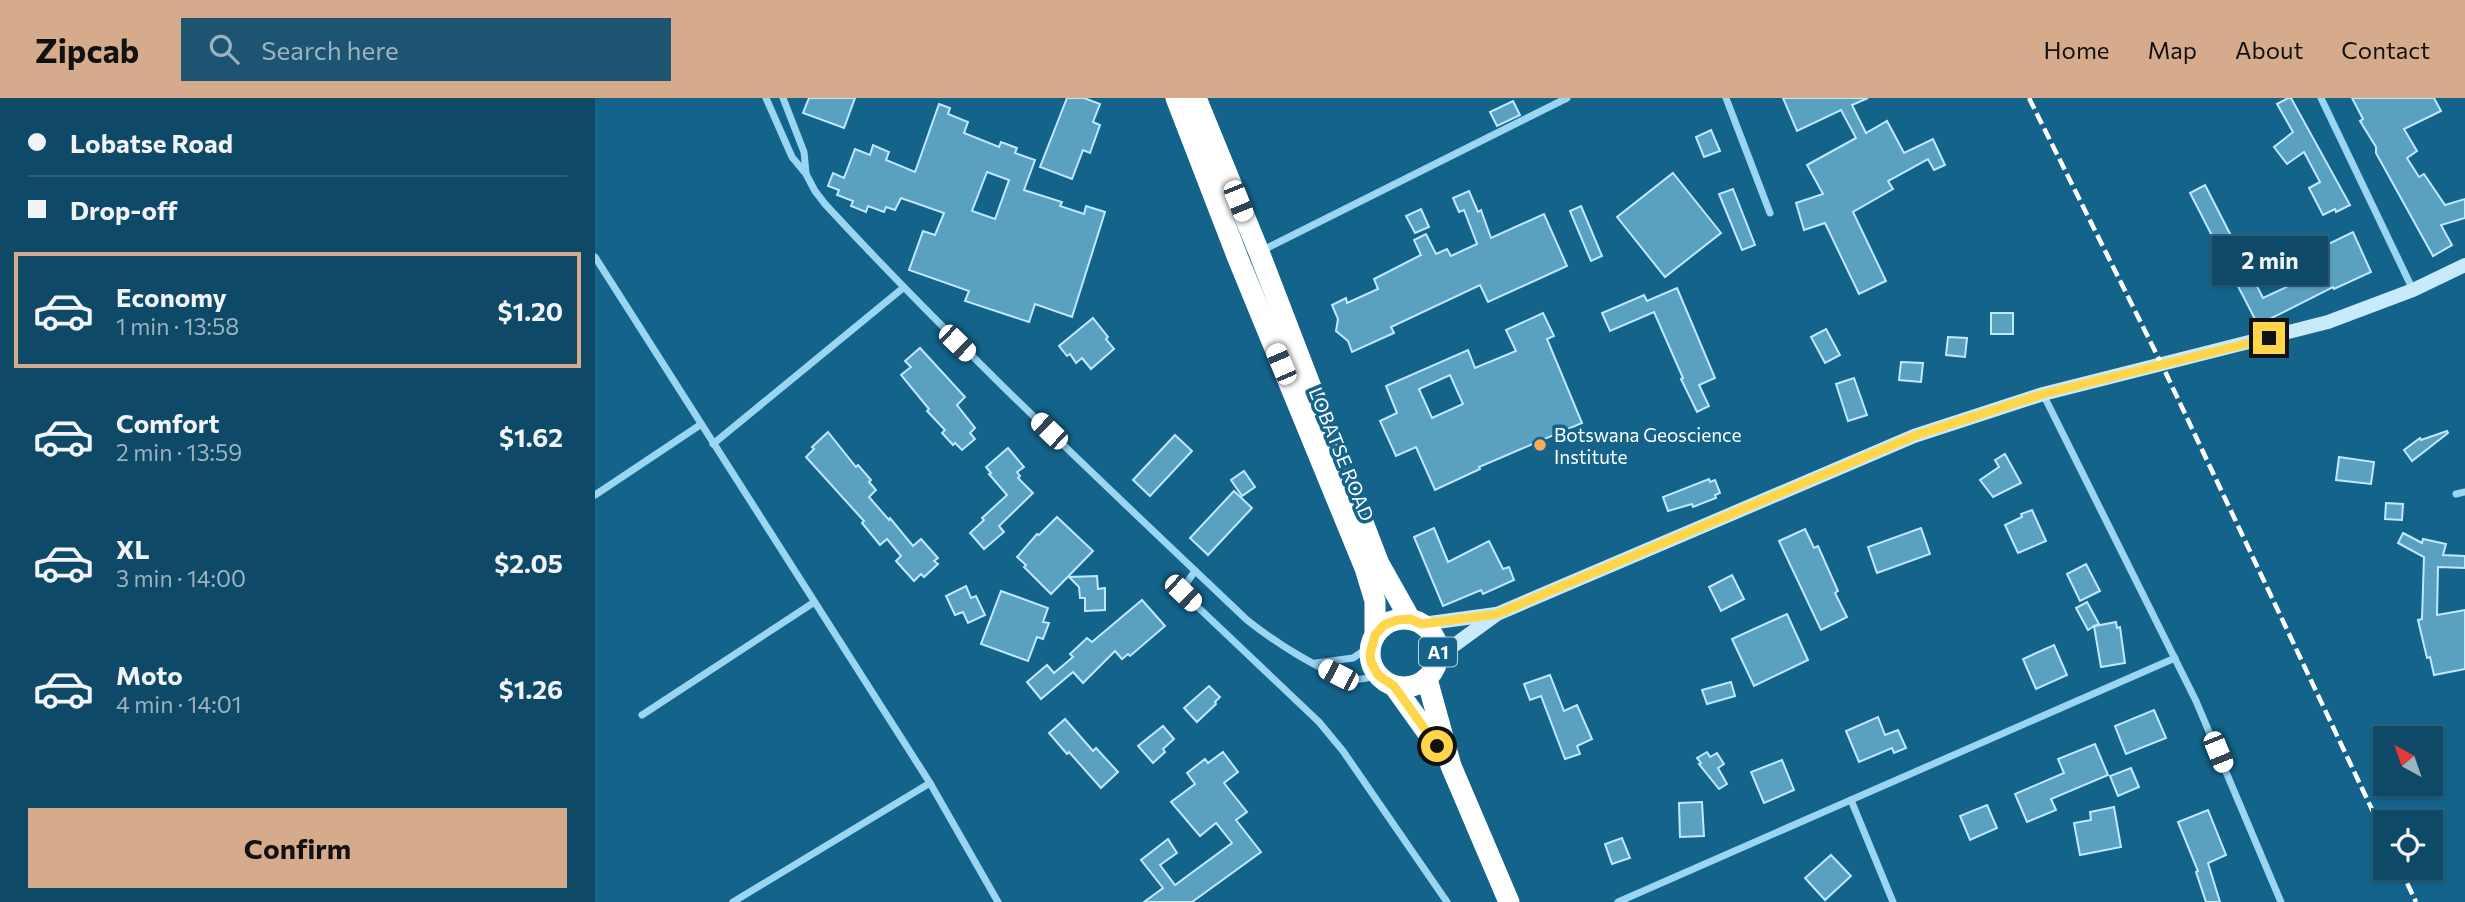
<!DOCTYPE html>
<html lang="en">
<head>
<meta charset="utf-8">
<style>
	body { margin:0; font-family:Commissioner,sans-serif; background:#1c5471; color:#f1f3f6; height:100vh; display:flex; flex-direction:column; font-size:26px; white-space:nowrap }
	* { box-sizing:border-box; margin:0 }
	p { font-size:23px; color:#9bb3c0 }
	.icon { flex:none; width:38px; height:38px; fill:none; stroke:currentColor; stroke-width:2; stroke-linecap:round; stroke-linejoin:round }
	.map { position:relative; flex:1; overflow:hidden }
	.panel { display:flex; flex-direction:column; background:#0e4a68; width:595px }
	.panel>* { flex:none }
	.top-card { display:grid; align-content:center; height:154px; padding:0 28px; background:#0e4a68 }
	.needle { width:46px; rotate:320deg }
	.fabs { position:absolute; left:1778px; top:628px; display:grid; gap:14px }
	.fabs a { display:grid; place-items:center; width:70px; height:70px; border-radius:0px; background:#0e4a68; box-shadow:0 2px 5px #0004,0 0 0 2px #2e627c; font-size:35px }
	.end { position:absolute; width:32px; height:32px; margin:-16px; border:9px solid #ffd54a; background:#111; box-shadow:0 0 0 4px #111 }
	.from { border-radius:50% }
	.bubble { position:absolute; height:49px; border-radius:0px; background:#0e4a68; box-shadow:0 2px 5px #0004,0 0 0 2px #2e627c; font-size:23px; font-weight:700; line-height:49px; text-align:center }
	.car { position:absolute; width:21px; height:42px; margin:-21px -10px; border-radius:9px; box-shadow:0 0 5px 2px #0007; background:linear-gradient(#fff 24%,#345 0 40%,#fff 0 76%,#345 0 86%,#fff 0) }
	.top-card b { display:flex; align-items:center; gap:24px; height:66px; font-size:26px }
	.top-card b+b { border-top:2px solid #2e627c }
	.top-card i { width:18px; height:18px; background:#f1f3f6 }
	ul { padding:0; list-style:none }
	li { display:flex; align-items:center; gap:21px; height:116px; margin:0 14px 10px; padding:0 14px; border:4px solid transparent; border-radius:0px }
	li div { flex:1 }
	li b { display:block; font-size:26px }
	li em { font-style:normal; font-weight:700 }
	li.current { border-color:#d6ab8b }
	li>.icon { width:63px; height:63px; stroke-width:1.5 }
	.button { display:flex; gap:14px; margin-top:auto; padding:14px 28px }
	.button a { flex:1; height:80px; border-radius:0px; background:#d6ab8b; color:#111; font-size:28px; font-weight:700; line-height:80px; text-align:center }
	header { display:flex; align-items:center; gap:42px; box-sizing:border-box; height:98px; padding:0 35px; background:#d6ab8b; color:#111 }
	header strong { font-size:33px }
	nav { display:flex; gap:38px; margin-inline-start:auto; font-size:24px }
	.search { width:490px; height:63px; background:#1c5471; display:flex; align-items:center; gap:18px; box-sizing:border-box; padding:0 24px; border-radius:0px; color:#9bb3c0; font-size:26px }
	main { display:flex; flex:1; min-height:0 }
	.map>svg:first-child { display:block }
	.building { fill:#5aa0c0; stroke:#c1e9fc; stroke-width:2; fill-rule:evenodd }
	.lines { fill:none; stroke-linecap:round; stroke-linejoin:round }
	.street { stroke:#9ad5f1; stroke-width:7 }
	.secondary { stroke:#c8eafb; stroke-width:14 }
	.highway { stroke:#fff; stroke-width:21 }
	.rail { stroke:#fff; stroke-width:4.5; stroke-dasharray:12 5; stroke-linecap:butt }
	.route { stroke:#ffd54a; stroke-width:9 }
	.poi-dot { fill:#ffa95a; stroke:#13638b; stroke-width:2.5 }
	.labels { text-anchor:middle; dominant-baseline:central; stroke-width:7; stroke-linejoin:round; paint-order:stroke }
	.shield { fill:#13638b; stroke:#b8d0dc; stroke-width:2 }
	.shield-label { font-size:18px; font-weight:bold; fill:#fff }
	.poi-label { font-size:19px; fill:#fff; stroke:#13638b; text-anchor:start }
	.street-label { font-size:19px; fill:#fff; stroke:#13638b }
</style>
</head>
<body>
<header>
<strong>Zipcab</strong>
<div class="search"><svg class="icon" aria-label="search" viewBox="0 0 24 24"><circle cx="10" cy="10" r="6"/><path d="M15 15l6 6"/></svg>Search here</div>
<nav><a>Home</a><a>Map</a><a>About</a><a>Contact</a></nav>
</header>
<main>
<section class="panel">
<div class="top-card">
<b><i class="from"></i>Lobatse Road</b>
<b><i></i>Drop-off</b>
</div>
<ul>
<li class="current"><svg class="icon" aria-label="car" viewBox="0 0 24 24"><path d="M5 17H2v-5l4-1 3-4h7l3 4 3 1v5h-3M9 17h6M6 11h13"/><circle cx="7" cy="17" r="2"/><circle cx="17" cy="17" r="2"/></svg><div><b>Economy</b><p>1 min · 13:58</p></div><em>$1.20</em></li>
<li><svg class="icon" aria-label="car" viewBox="0 0 24 24"><path d="M5 17H2v-5l4-1 3-4h7l3 4 3 1v5h-3M9 17h6M6 11h13"/><circle cx="7" cy="17" r="2"/><circle cx="17" cy="17" r="2"/></svg><div><b>Comfort</b><p>2 min · 13:59</p></div><em>$1.62</em></li>
<li><svg class="icon" aria-label="car" viewBox="0 0 24 24"><path d="M5 17H2v-5l4-1 3-4h7l3 4 3 1v5h-3M9 17h6M6 11h13"/><circle cx="7" cy="17" r="2"/><circle cx="17" cy="17" r="2"/></svg><div><b>XL</b><p>3 min · 14:00</p></div><em>$2.05</em></li>
<li><svg class="icon" aria-label="car" viewBox="0 0 24 24"><path d="M5 17H2v-5l4-1 3-4h7l3 4 3 1v5h-3M9 17h6M6 11h13"/><circle cx="7" cy="17" r="2"/><circle cx="17" cy="17" r="2"/></svg><div><b>Moto</b><p>4 min · 14:01</p></div><em>$1.26</em></li>
</ul>
<div class="button"><a>Confirm</a></div>
</section>
<div class="map">
<svg width="1870" height="804" viewBox="0 0 1870 804">
	<rect width="100%" height="100%" fill="#13638b"/>
	<g class="building">
		<polygon points="214,0 260,0 249,30 208,15"/>
		<polygon points="472,0 489,0 505,6 498,24 505,27 495,55 488,52 477,81 445,69"/>
		<polygon points="1188,0 1273,0 1257,7 1271,35 1292,23 1309,55 1338,41 1350,67 1339,72 1333,61 1293,83 1298,91 1258,114 1291,183 1264,196 1230,125 1209,132 1201,105 1228,96 1212,67 1261,40 1246,12 1202,33"/>
		<polygon points="1693,0 1696,0 1755,107 1741,114 1740,111 1728,117 1714,90 1725,84 1709,54 1692,66 1679,49 1698,34 1682,6"/>
		<polygon points="1757,0 1839,0 1846,13 1809,31 1822,53 1812,60 1824,79 1829,76 1850,107 1870,101 1870,120 1846,127 1857,147 1838,158 1781,55 1781,49 1765,23 1768,21"/>
		<polygon points="918,3 925,17 902,28 895,14"/>
		<path d="M344,6l11,4 -2,6 20,8 -4,11 35,14 2,-5 16,6 -2,5 20,7 -11,30 38,12 -2,4 24,8 2,-8 19,6 -33,105 -37,-13 -6,18 -64,-21 4,-10 -60,-21 14,-39 12,4 9,-22 -43,-15 -6,12 -9,-3 -2,5 -16,-6 -2,6 -15,-6 2,-5 -16,-6 2,-5 -11,-4 5,-13 11,5 11,-29 15,6 3,-10 16,7 -3,8 29,12zM392,74l22,8 -14,39 -23,-8z"/>
		<polygon points="1116,32 1125,53 1109,59 1101,39"/>
		<polygon points="1078,75 1126,135 1070,179 1022,119"/>
		<polygon points="1610,87 1668,200 1730,171 1721,152 1758,134 1776,174 1739,191 1738,189 1663,227 1595,95"/>
		<polygon points="1138,91 1160,147 1147,152 1124,96"/>
		<polygon points="874,93 883,114 886,112 896,140 949,116 972,168 893,204 885,187 796,229 799,235 757,254 753,243 741,233 743,221 737,207 751,200 752,205 783,191 779,181 826,157 819,142 831,136 841,156 852,151 856,158 882,146 869,112 864,114 858,100"/>
		<polygon points="986,108 1007,158 996,163 975,113"/>
		<polygon points="826,111 834,129 820,135 811,118"/>
		<polygon points="1082,190 1120,280 1104,287 1114,308 1102,314 1086,281 1088,280 1059,214 1015,233 1007,215 1049,197 1052,203"/>
		<path d="M948,215l11,23 -7,3 35,84 -103,44 1,2 -45,21 -19,-43 -20,9 -16,-35 17,-8 -11,-27 82,-36 7,18 41,-17 -10,-21zM855,277l13,29 -31,14 -13,-29z"/>
		<rect x="1396" y="215" width="22" height="21"/>
		<polygon points="498,220 513,239 511,241 519,251 496,271 487,260 481,265 475,256 472,258 464,248"/>
		<polygon points="1231,231 1245,257 1230,265 1216,239"/>
		<polygon points="1353,239 1372,240 1370,259 1351,257"/>
		<polygon points="325,250 370,299 362,307 380,330 375,335 380,341 367,352 360,345 358,347 347,335 350,332 332,313 334,311 306,277 316,269 310,263"/>
		<polygon points="1306,264 1328,265 1326,284 1304,282"/>
		<polygon points="1259,280 1272,317 1253,323 1241,286"/>
		<polygon points="1852,333 1853,335 1817,363 1809,352 1825,340 1826,342"/>
		<polygon points="233,334 261,369 263,367 276,382 274,384 281,392 274,399 294,422 295,420 318,448 326,441 343,460 339,463 343,466 329,479 326,476 319,483 301,463 306,458 292,441 285,447 267,425 269,423 211,359 219,351 217,349"/>
		<polygon points="580,337 597,353 555,398 538,382"/>
		<polygon points="413,350 429,369 422,374 425,378 423,380 438,395 404,428 409,434 389,451 375,435 389,422 387,420 412,397 394,376 396,375 391,369"/>
		<polygon points="1410,356 1426,385 1398,399 1385,382 1404,369 1400,362"/>
		<polygon points="1744,359 1779,364 1776,386 1741,382"/>
		<polygon points="649,373 660,389 647,398 636,382"/>
		<polygon points="1114,381 1115,384 1120,382 1125,395 1120,397 1121,400 1098,409 1097,406 1073,413 1068,399"/>
		<polygon points="639,393 657,410 613,457 595,440"/>
		<polygon points="1791,405 1808,406 1807,422 1790,421"/>
		<polygon points="1437,412 1451,443 1423,455 1410,427 1427,419 1426,416"/>
		<polygon points="462,419 498,453 456,496 429,469 431,467 422,459 442,436 444,437"/>
		<polygon points="839,430 853,464 894,443 908,471 914,469 919,482 888,496 886,492 848,508 819,439"/>
		<polygon points="1326,430 1335,456 1282,475 1273,449"/>
		<polygon points="1210,431 1219,450 1223,448 1243,493 1240,495 1252,519 1226,532 1184,443"/>
		<polygon points="1808,435 1827,445 1828,441 1851,446 1848,457 1870,458 1870,470 1843,469 1842,517 1870,512 1870,571 1839,577 1835,559 1832,560 1823,522 1827,521 1829,459 1803,445"/>
		<polygon points="1491,466 1505,493 1485,503 1472,476"/>
		<polygon points="1137,477 1149,501 1126,513 1114,489"/>
		<polygon points="502,478 503,491 510,490 510,512 490,513 490,500 485,500 484,489 474,479"/>
		<polygon points="371,488 376,500 381,498 390,517 373,525 368,514 360,517 351,498"/>
		<polygon points="406,493 453,510 448,524 454,525 448,541 442,539 433,563 386,546"/>
		<polygon points="547,502 570,528 535,558 533,556 527,561 520,553 488,585 478,574 446,601 432,584 452,567 459,575 478,559 475,556 492,540 497,544"/>
		<polygon points="1492,504 1504,526 1500,528 1521,524 1522,530 1525,529 1530,565 1506,569 1499,528 1493,532 1481,510"/>
		<polygon points="1192,516 1213,562 1159,588 1137,541"/>
		<polygon points="1459,547 1472,577 1441,591 1428,561"/>
		<polygon points="955,577 969,613 982,607 997,641 982,648 985,656 970,661 946,598 935,602 929,586"/>
		<polygon points="1136,584 1140,598 1112,606 1107,592"/>
		<polygon points="614,588 625,599 620,604 621,606 602,624 589,610"/>
		<polygon points="1559,612 1571,640 1531,656 1520,628"/>
		<polygon points="1283,619 1290,637 1303,632 1311,650 1299,655 1297,650 1264,664 1251,633"/>
		<polygon points="470,621 498,653 501,650 523,674 506,690 474,654 472,656 454,635"/>
		<polygon points="568,628 579,641 568,651 570,654 558,665 543,648"/>
		<polygon points="1500,646 1513,677 1456,701 1461,712 1432,724 1420,696 1469,675 1463,661"/>
		<polygon points="628,654 643,674 629,685 652,714 641,722 666,754 597,804 549,804 568,790 546,762 573,741 582,755 565,767 580,787 637,745 621,725 605,738 576,704 600,686 592,675 610,661 613,665"/>
		<polygon points="1112,654 1115,659 1122,655 1129,666 1123,670 1132,686 1124,691 1104,666 1106,665 1102,660"/>
		<polygon points="1187,662 1199,692 1169,705 1156,674"/>
		<polygon points="1536,670 1544,689 1523,698 1515,678"/>
		<polygon points="1107,704 1109,738 1085,739 1084,705"/>
		<polygon points="1392,707 1402,730 1375,742 1365,718"/>
		<polygon points="1519,709 1526,749 1485,757 1479,725 1496,722 1495,714"/>
		<polygon points="1613,712 1631,757 1613,765 1625,804 1611,804 1601,774 1603,773 1583,724"/>
		<polygon points="1027,740 1035,760 1017,766 1010,746"/>
		<polygon points="1236,757 1256,778 1230,802 1210,780"/>
	</g>
	<g class="lines">
		<g class="street">
			<path d="M171,0l26,59 14,17 9,17 10,13c134,145 279,280 422,416 24,19 79,57 110,59 7,1 14,-2 21,-4"/>
			<polyline points="188,0 209,54 211,75"/>
			<polyline points="1131,0 1175,115"/>
			<polyline points="1726,0 1818,192"/>
			<polyline points="666,153 972,0"/>
			<polyline points="0,159 335,685 403,804"/>
			<polyline points="1448,296 1601,603 1686,804"/>
			<polyline points="118,346 308,190"/>
			<polyline points="1861,396 1870,394"/>
			<polyline points="0,397 105,327"/>
			<polyline points="600,473 588,490 588,495 724,624 748,653 852,804"/>
			<polyline points="721,565 758,560 776,548"/>
			<polyline points="47,617 218,505"/>
			<polyline points="1256,702 1298,804"/>
			<polyline points="138,804 335,685"/>
			<polyline points="1023,804 1580,560"/>
		</g>
		<g class="secondary">
			<polyline points="827,526 901,516"/>
			<polyline points="843,559 902,516 1319,338 1448,296 1733,224 1818,192 1870,167"/>
		</g>
		<g class="highway">
			<polyline points="581,0 644,163 770,470 780,503 780,537"/>
			<polyline points="601,0 664,154 784,466 815,521"/>
			<circle cx="809" cy="555" r="34"/>
			<polyline points="832,581 856,668 914,804"/>
			<polyline points="799,588 847,655"/>
		</g>
		<g class="rail">
			<polyline points="1434,0 1567,267 1790,739"/>
			<polyline points="1805,770 1821,804"/>
		</g>
	</g>
	<g class="lines">
		<polyline class="route" points="842,648 799,588 783,577 776,564 775,556 780,537 789,527 802,522 815,521 827,526 902,516 1319,338 1448,296 1674,240"/>
	</g>
	<circle class="poi-dot" cx="945" cy="347" r="7"/>
	<g class="labels">
		<rect class="shield" x="824" y="539.5" width="38" height="29" rx="5"/>
		<g class="shield-label">
			<text x="843" y="554">A1</text>
		</g>
		<g class="poi-label">
			<text x="959" y="336">Botswana Geoscience<tspan x="959" dy="22">Institute</tspan></text>
		</g>
		<g class="street-label">
			<text transform="translate(747 356) rotate(68)">LOBATSE ROAD</text>
		</g>
	</g>
</svg>
<div class="fabs">
<a><svg class="needle" viewBox="-14 -14 28 28"><path d="M0-13l5 13h-10z" fill="#e53935"/><path d="M0 13l5-13h-10z" fill="#9bb3c0"/></svg></a>
<a><svg class="icon" aria-label="locate" viewBox="0 0 24 24"><circle cx="12" cy="12" r="6"/><path d="M12 2v4M12 18v4M2 12h4M18 12h4"/></svg></a>
</div>
<i class="end from" style="left:842px;top:648px"></i>
<i class="end" style="left:1674px;top:240px"></i>
<div class="bubble" style="left:1617px;top:138px;width:116px">2 min</div>
<i class="car" style="left:643px;top:103px;rotate:158deg"></i>
<i class="car" style="left:362px;top:245px;rotate:134deg"></i>
<i class="car" style="left:686px;top:266px;rotate:337deg"></i>
<i class="car" style="left:454px;top:333px;rotate:314deg"></i>
<i class="car" style="left:588px;top:495px;rotate:134deg"></i>
<i class="car" style="left:743px;top:577px;rotate:297deg"></i>
<i class="car" style="left:1623px;top:654px;rotate:158deg"></i>
</div>
</main>
</body>
</html>
